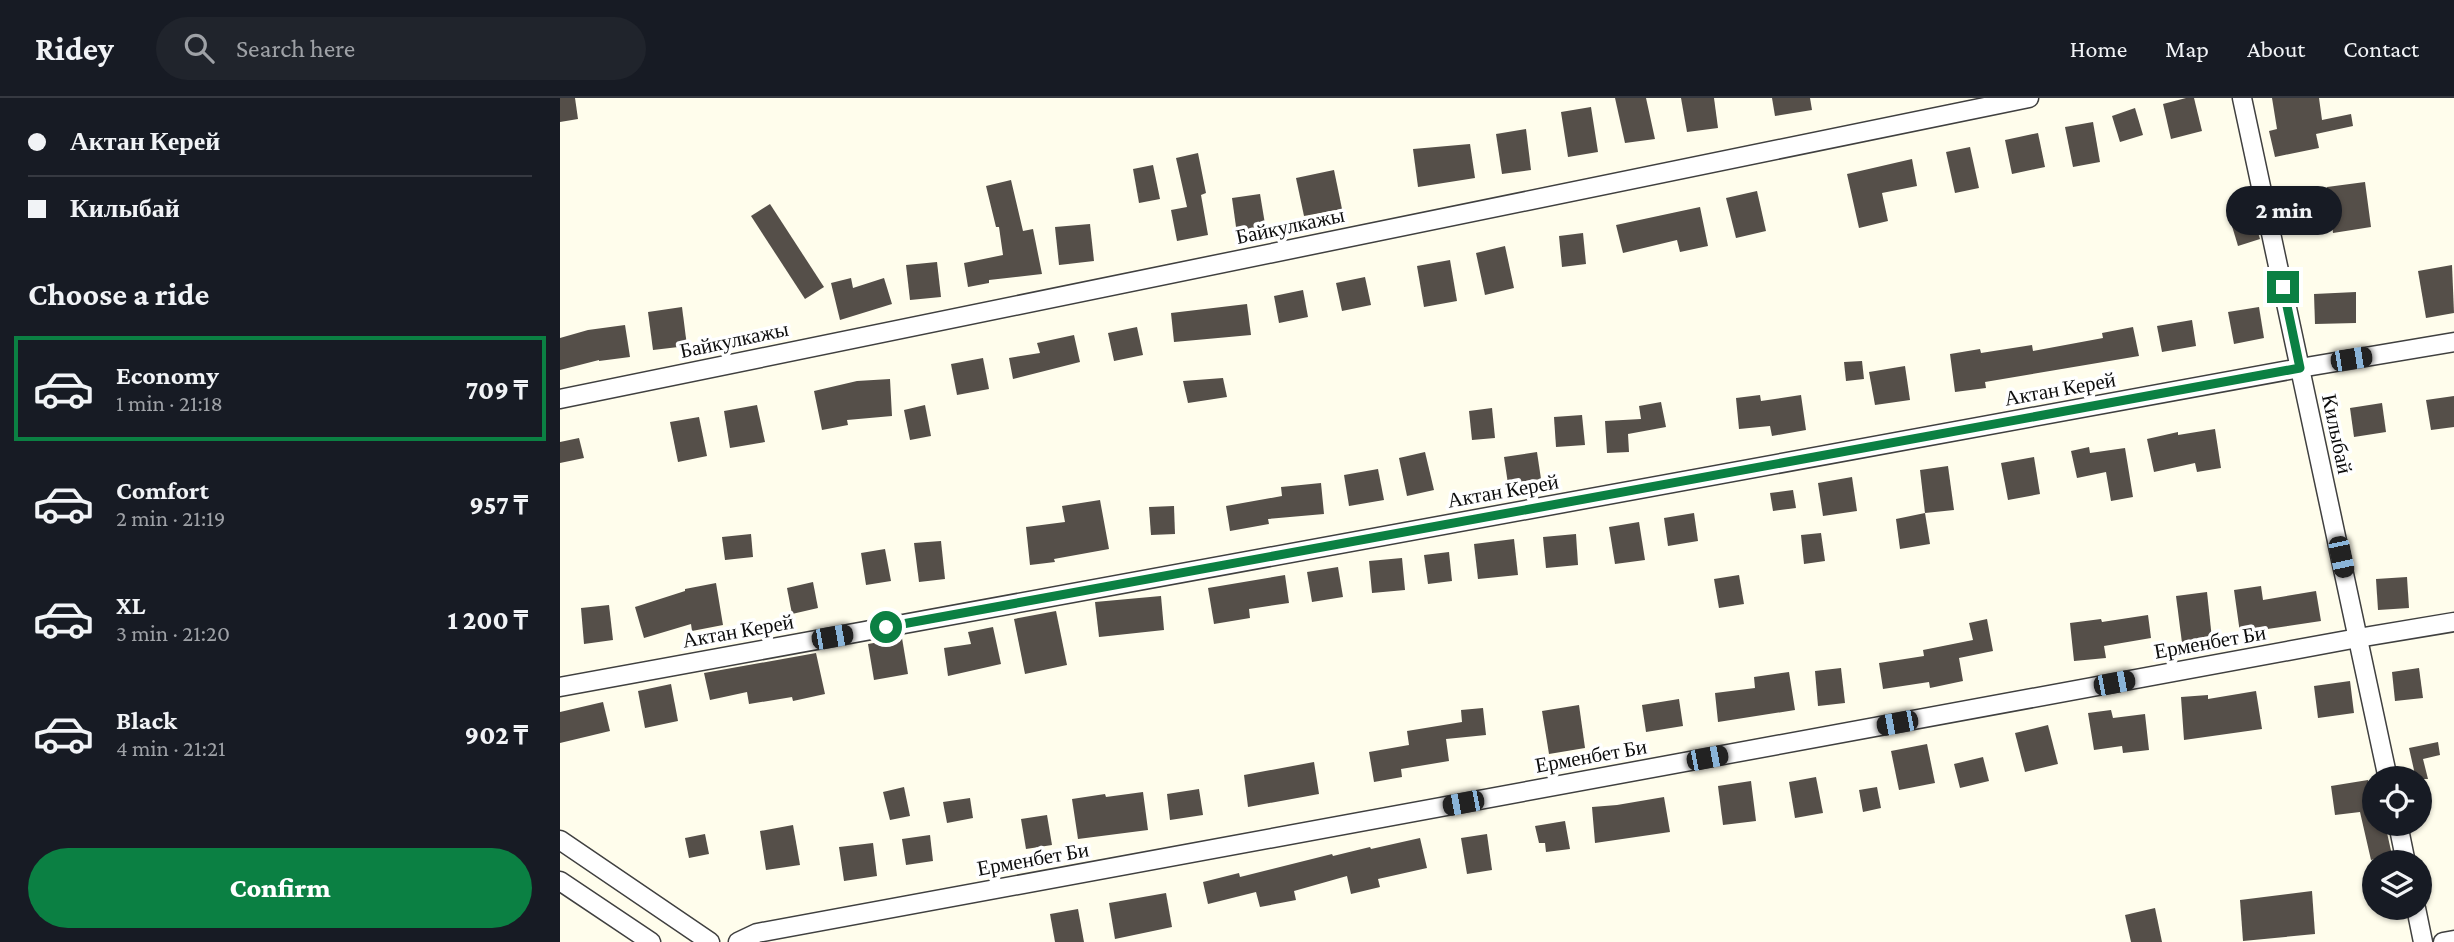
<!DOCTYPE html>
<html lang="en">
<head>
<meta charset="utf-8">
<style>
	body { margin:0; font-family:"Crimson Pro",serif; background:#20242c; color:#f1f3f6; height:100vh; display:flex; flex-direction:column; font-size:26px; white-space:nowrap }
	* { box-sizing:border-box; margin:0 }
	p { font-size:23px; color:#9ea1a6 }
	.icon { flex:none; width:38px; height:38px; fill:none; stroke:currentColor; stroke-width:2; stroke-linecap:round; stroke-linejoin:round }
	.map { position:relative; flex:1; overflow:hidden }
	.drawer { display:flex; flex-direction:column; background:#171b24; width:560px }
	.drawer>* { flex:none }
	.banner { display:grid; align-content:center; height:154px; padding:0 28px; background:#171b24 }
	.tools { position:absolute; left:1802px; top:668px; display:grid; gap:14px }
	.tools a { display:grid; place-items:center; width:70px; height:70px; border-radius:50%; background:#171b24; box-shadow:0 2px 5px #0004; font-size:35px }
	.end { position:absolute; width:32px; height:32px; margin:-16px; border:9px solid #0b8043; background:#fff; box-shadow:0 0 0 4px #fff }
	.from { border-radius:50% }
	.bubble { position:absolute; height:49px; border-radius:24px; background:#171b24; box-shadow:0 2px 5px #0004; font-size:23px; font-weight:800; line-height:49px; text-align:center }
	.car { position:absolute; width:21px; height:42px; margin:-21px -10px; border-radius:9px; box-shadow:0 0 5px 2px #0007; background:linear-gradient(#222 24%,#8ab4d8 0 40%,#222 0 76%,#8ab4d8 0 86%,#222 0) }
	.banner b { display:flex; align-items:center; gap:24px; height:66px; font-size:26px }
	.banner b+b { border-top:2px solid #363941 }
	.banner i { width:18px; height:18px; background:#f1f3f6 }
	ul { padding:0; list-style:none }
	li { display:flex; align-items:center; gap:21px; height:105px; margin:0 14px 10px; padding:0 14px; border:4px solid transparent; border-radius:0px }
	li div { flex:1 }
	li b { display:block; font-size:26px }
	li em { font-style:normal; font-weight:800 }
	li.current { border-color:#0b8043 }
	li>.icon { width:63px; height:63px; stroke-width:1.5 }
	h2 { padding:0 28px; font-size:32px; line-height:84px }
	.action { display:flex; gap:14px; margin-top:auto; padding:14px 28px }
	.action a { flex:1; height:80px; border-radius:42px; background:#0b8043; color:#fff; font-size:28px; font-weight:800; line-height:80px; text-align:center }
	header { display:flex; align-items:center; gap:42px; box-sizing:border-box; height:98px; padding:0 35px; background:#171b24; border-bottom:2px solid #363941 }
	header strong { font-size:33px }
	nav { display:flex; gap:38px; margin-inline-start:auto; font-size:24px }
	.search { width:490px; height:63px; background:#20242c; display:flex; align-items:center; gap:18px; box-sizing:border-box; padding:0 24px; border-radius:38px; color:#9ea1a6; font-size:26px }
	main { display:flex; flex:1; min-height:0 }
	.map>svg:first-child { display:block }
	.building { fill:#554f49 }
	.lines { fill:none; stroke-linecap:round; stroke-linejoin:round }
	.minor-casing { stroke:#404040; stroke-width:21 }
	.minor { stroke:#fff; stroke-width:18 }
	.route { stroke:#0b8043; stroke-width:9 }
	.labels { text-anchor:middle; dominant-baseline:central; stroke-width:7; stroke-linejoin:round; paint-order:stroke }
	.street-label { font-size:21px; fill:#0d0d0d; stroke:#fff }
</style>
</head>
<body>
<header>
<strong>Ridey</strong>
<div class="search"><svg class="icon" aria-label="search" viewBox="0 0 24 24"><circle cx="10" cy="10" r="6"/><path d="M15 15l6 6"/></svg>Search here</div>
<nav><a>Home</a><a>Map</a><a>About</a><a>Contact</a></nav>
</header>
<main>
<section class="drawer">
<div class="banner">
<b><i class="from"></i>Актан Керей</b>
<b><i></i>Килыбай</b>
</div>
<h2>Choose a ride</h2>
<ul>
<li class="current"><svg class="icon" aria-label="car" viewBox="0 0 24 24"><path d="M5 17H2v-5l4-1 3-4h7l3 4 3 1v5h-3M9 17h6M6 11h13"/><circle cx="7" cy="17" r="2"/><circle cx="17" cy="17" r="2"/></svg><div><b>Economy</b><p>1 min · 21:18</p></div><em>709 ₸</em></li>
<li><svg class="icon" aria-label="car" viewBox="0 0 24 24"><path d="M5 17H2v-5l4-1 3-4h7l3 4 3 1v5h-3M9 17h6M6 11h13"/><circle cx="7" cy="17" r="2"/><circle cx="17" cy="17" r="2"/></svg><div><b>Comfort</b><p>2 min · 21:19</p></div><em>957 ₸</em></li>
<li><svg class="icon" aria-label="car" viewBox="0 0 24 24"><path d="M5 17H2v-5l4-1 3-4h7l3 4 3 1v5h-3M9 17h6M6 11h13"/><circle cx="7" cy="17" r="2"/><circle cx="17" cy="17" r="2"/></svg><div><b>XL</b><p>3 min · 21:20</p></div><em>1 200 ₸</em></li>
<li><svg class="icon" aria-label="car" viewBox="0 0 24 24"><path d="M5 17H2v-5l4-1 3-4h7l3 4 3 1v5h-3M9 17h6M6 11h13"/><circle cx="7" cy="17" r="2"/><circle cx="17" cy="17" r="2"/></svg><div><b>Black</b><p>4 min · 21:21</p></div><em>902 ₸</em></li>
</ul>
<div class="action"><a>Confirm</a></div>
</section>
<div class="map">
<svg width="1894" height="844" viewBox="0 0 1894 844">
	<rect width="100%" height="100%" fill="#fffdec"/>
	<g class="building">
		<polygon points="0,0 15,0 18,21 0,24"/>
		<polygon points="1055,0 1086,0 1095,41 1065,45"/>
		<polygon points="1121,0 1154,0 1158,30 1127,34"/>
		<polygon points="1212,0 1250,0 1252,12 1215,18"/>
		<polygon points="1626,0 1634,0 1642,33 1611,41 1603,6"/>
		<polygon points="1712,0 1759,0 1762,22 1791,16 1793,28 1756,36 1759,50 1715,59 1709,33 1717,31"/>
		<polygon points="1031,9 1038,54 1008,59 1001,14"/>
		<polygon points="1575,10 1583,37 1560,44 1552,18"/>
		<polygon points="1533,24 1540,64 1513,69 1505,29"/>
		<polygon points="966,31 971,72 942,76 936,36"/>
		<polygon points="1478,35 1485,69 1452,76 1445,42"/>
		<polygon points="910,46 915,80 858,89 853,51"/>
		<polygon points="1410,49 1419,90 1395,95 1386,54"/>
		<polygon points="638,55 646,95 641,97 648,137 617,143 611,112 627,109 616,60"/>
		<polygon points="1352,61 1357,88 1322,95 1328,123 1299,130 1287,76"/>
		<polygon points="593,67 600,101 579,105 573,71"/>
		<polygon points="774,72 782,111 744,118 736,80"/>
		<polygon points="451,82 463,133 473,131 482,176 429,182 429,185 408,189 404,165 443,157 439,129 436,129 426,88"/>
		<polygon points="1805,84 1811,129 1773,135 1772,127 1744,135 1737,105 1768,98 1767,89"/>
		<polygon points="1197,93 1206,133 1176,140 1166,100"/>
		<polygon points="700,96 706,132 677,136 672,100"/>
		<polygon points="210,106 264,189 245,201 191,118"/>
		<polygon points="1140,109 1148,148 1120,154 1117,142 1063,155 1056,127"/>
		<polygon points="1691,112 1700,141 1678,148 1669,118"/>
		<polygon points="530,126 534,163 499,167 495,129"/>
		<polygon points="1023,135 1026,166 1002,169 999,138"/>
		<polygon points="945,148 954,190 925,197 916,155"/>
		<polygon points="890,162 897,203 864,209 857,168"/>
		<polygon points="377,164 381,199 350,202 346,167"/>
		<polygon points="1892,167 1894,215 1866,220 1858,173"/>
		<polygon points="805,179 811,207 782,213 776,185"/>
		<polygon points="291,180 293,190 324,180 332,206 280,222 271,185"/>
		<polygon points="743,192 748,219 719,225 714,198"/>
		<polygon points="1796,194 1796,225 1755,226 1754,196"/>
		<polygon points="687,206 691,237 614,244 611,215"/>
		<polygon points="122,209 127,248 93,252 88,214"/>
		<polygon points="1699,209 1704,240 1674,246 1668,214"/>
		<polygon points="1632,222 1636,248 1602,254 1597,228"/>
		<polygon points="65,227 70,259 39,263 39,262 0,272 0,240 28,232"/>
		<polygon points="577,229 583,257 554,263 548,235"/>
		<polygon points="1573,229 1579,258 1425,284 1426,290 1395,294 1390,256 1420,251 1421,255 1472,247 1473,253 1543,240 1542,235"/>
		<polygon points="514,237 520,264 453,281 449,260 480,255 477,245"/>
		<polygon points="423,260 429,291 397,297 391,266"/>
		<polygon points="1302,263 1304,281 1286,283 1284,264"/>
		<polygon points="1345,268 1350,302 1315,307 1309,274"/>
		<polygon points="663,280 667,299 628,305 623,283"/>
		<polygon points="330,281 332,318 287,322 288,327 262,332 254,293 297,283"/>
		<polygon points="1200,297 1201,303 1241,297 1246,332 1212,338 1210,328 1179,331 1176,300"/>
		<polygon points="1894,298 1894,329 1871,332 1866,302"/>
		<polygon points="1101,304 1106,329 1068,336 1069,354 1047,355 1045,323 1081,321 1079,308"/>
		<polygon points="1822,305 1826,334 1794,339 1790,310"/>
		<polygon points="197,307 205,344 170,350 164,313"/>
		<polygon points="365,307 371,338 350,342 344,312"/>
		<polygon points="932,310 935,340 912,342 909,313"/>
		<polygon points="1022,317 1025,347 996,349 994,319"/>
		<polygon points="139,319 147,358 118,364 110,324"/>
		<polygon points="1655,331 1661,370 1637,374 1635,365 1594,374 1587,341 1618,334 1618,337"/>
		<polygon points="19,340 24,360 0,365 0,344"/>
		<polygon points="1529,349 1530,355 1565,350 1573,399 1551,403 1546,374 1517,380 1511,353"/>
		<polygon points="865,354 874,392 847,398 839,360"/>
		<polygon points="977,354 981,381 948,386 944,359"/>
		<polygon points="1474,359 1480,396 1448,402 1441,365"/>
		<polygon points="1388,368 1394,412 1365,415 1360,372"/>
		<polygon points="818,371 824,402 789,408 784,377"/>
		<polygon points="1292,379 1297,413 1263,418 1258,385"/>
		<polygon points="761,385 764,416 708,421 709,426 670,433 666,408 722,398 721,389"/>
		<polygon points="1233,392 1236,410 1213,413 1210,395"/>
		<polygon points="540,402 549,451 494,461 495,464 470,467 466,429 505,424 502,408"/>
		<polygon points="614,408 615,436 591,437 589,409"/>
		<polygon points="1134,415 1138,443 1108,448 1104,420"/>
		<polygon points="1365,415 1370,446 1340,451 1336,421"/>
		<polygon points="1079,424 1085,462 1055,466 1049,429"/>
		<polygon points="1261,435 1265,463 1244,466 1241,437"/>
		<polygon points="191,436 193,459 165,462 162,439"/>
		<polygon points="1016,436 1018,467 986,470 983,439"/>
		<polygon points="954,441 958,477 918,481 914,446"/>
		<polygon points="381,443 385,481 359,484 354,445"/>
		<polygon points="325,451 331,483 306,487 301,455"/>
		<polygon points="889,454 892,483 868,486 864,457"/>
		<polygon points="842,460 845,492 812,495 809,463"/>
		<polygon points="778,469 783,499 752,504 747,474"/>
		<polygon points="725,477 729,505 689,511 690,520 654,526 648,490"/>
		<polygon points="1179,477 1184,506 1159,510 1154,481"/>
		<polygon points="1847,479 1849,510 1818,512 1816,481"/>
		<polygon points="253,484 258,510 232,516 227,490"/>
		<polygon points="156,485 163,527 132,533 131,526 84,540 75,509 125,493 125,491"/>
		<polygon points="1701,488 1703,502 1756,493 1761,523 1680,535 1674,492"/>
		<polygon points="1647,494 1652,541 1622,545 1616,498"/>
		<polygon points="601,498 604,532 539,539 535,504"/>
		<polygon points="49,507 53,542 24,546 21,510"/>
		<polygon points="496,513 507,567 465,576 454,521"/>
		<polygon points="1588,517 1591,540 1544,548 1546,560 1514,563 1510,525 1541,521 1542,524"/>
		<polygon points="1427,521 1433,553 1399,560 1403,583 1370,590 1369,584 1323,591 1319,565 1364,558 1363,552 1413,542 1409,525"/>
		<polygon points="433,529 441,566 388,578 384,550 411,546 408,534"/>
		<polygon points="342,540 348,576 314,582 308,546"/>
		<polygon points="256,555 265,596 233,603 232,599 189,606 187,594 150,602 144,575"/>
		<polygon points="1281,570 1285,605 1258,608 1255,573"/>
		<polygon points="1859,570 1863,600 1835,603 1832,574"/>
		<polygon points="1229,574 1235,612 1158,624 1155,595 1195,590 1194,579"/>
		<polygon points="1790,583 1794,615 1758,620 1754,588"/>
		<polygon points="111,586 118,623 85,630 78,593"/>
		<polygon points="1696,593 1702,631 1624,642 1621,599 1648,597 1648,601"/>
		<polygon points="1119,601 1123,628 1086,634 1082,607"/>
		<polygon points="43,604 50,633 0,645 0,614"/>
		<polygon points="1019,607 1025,650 989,656 982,613"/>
		<polygon points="923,610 926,637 886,641 889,663 841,671 842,679 814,684 809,654 849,647 847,633 902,624 901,612"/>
		<polygon points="1551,612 1553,620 1585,616 1589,652 1563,655 1562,648 1534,652 1528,615"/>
		<polygon points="1488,627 1498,666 1465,674 1455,635"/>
		<polygon points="1878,644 1880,657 1863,661 1868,681 1856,681 1849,650"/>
		<polygon points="1367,646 1375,685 1339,692 1331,653"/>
		<polygon points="1423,659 1429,683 1400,690 1394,666"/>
		<polygon points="754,664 759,696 688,709 684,677"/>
		<polygon points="1256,679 1263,715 1235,720 1229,684"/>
		<polygon points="1808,682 1814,726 1825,726 1832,757 1811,762 1800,714 1775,717 1771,688"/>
		<polygon points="1191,683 1196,723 1163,727 1158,688"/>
		<polygon points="344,689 350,718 330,722 323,694"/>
		<polygon points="1317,689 1321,710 1303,714 1299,692"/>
		<polygon points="639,691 643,717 610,722 607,696"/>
		<polygon points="583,694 588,732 518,741 512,701 545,696 546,699"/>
		<polygon points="1104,699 1110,734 1035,745 1032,709 1057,707"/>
		<polygon points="410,700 413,720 387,725 383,704"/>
		<polygon points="487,717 492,747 466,751 461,721"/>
		<polygon points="1005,723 1010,751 986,754 985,745 979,745 975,728"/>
		<polygon points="233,727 240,767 206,772 200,733"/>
		<polygon points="145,736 149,756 129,760 125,740"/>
		<polygon points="927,736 932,772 907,776 901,740"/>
		<polygon points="370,737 373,763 346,767 342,741"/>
		<polygon points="860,740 867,770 818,781 820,789 791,796 787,778 734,793 736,802 700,809 696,794 648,806 643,784 679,775 680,779 772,756 773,758 810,749 811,751"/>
		<polygon points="313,745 317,778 284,783 279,749"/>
		<polygon points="1752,793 1755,836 1683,843 1680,802"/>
		<polygon points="606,795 612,829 555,841 549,805"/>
		<polygon points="1595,810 1602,844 1571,844 1565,817"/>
		<polygon points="518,811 524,844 495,844 490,816"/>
	</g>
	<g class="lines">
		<g class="minor-casing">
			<g id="minor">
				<polyline points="1682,0 1828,681"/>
				<polyline points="0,301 1469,0"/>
				<polyline points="0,589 1740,270 1894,244"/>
				<polyline points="1838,726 1846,765"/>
				<polyline points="0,742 150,844"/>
				<polyline points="0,783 91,844"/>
				<polyline points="1856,810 1863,844"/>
				<polyline points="178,844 197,835 1798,540 1894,524"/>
				<polyline points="1883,844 1894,842"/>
			</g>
		</g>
		<use href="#minor" class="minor"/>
	</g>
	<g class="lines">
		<polyline class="route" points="326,529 1740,270 1723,189"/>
	</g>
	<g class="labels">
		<g class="street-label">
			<text transform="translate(730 128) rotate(-12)">Байкулкажы</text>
			<text transform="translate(174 242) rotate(-12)">Байкулкажы</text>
			<text transform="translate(1500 291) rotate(-10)">Актан Керей</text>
			<text transform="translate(1777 336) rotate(78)">Килыбай</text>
			<text transform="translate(943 393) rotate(-10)">Актан Керей</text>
			<text transform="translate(178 533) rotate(-10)">Актан Керей</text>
			<text transform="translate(1650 544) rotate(-10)">Ерменбет Би</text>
			<text transform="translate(1031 658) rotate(-10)">Ерменбет Би</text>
			<text transform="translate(473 761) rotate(-10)">Ерменбет Би</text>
		</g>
	</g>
</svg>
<div class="tools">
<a><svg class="icon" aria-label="locate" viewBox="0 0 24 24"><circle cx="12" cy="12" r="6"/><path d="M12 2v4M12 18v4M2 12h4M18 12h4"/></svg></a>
<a><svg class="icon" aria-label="layers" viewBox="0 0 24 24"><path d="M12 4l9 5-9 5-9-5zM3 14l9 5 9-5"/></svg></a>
</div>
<i class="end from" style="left:326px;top:529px"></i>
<i class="end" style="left:1723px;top:189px"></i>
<div class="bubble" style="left:1666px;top:88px;width:116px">2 min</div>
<i class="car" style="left:1791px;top:261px;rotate:81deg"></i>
<i class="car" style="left:1781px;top:459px;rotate:168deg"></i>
<i class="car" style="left:272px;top:539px;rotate:80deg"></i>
<i class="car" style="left:1554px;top:585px;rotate:79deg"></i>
<i class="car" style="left:1337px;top:625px;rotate:259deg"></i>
<i class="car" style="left:1147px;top:660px;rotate:79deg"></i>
<i class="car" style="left:903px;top:705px;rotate:259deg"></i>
</div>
</main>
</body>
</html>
